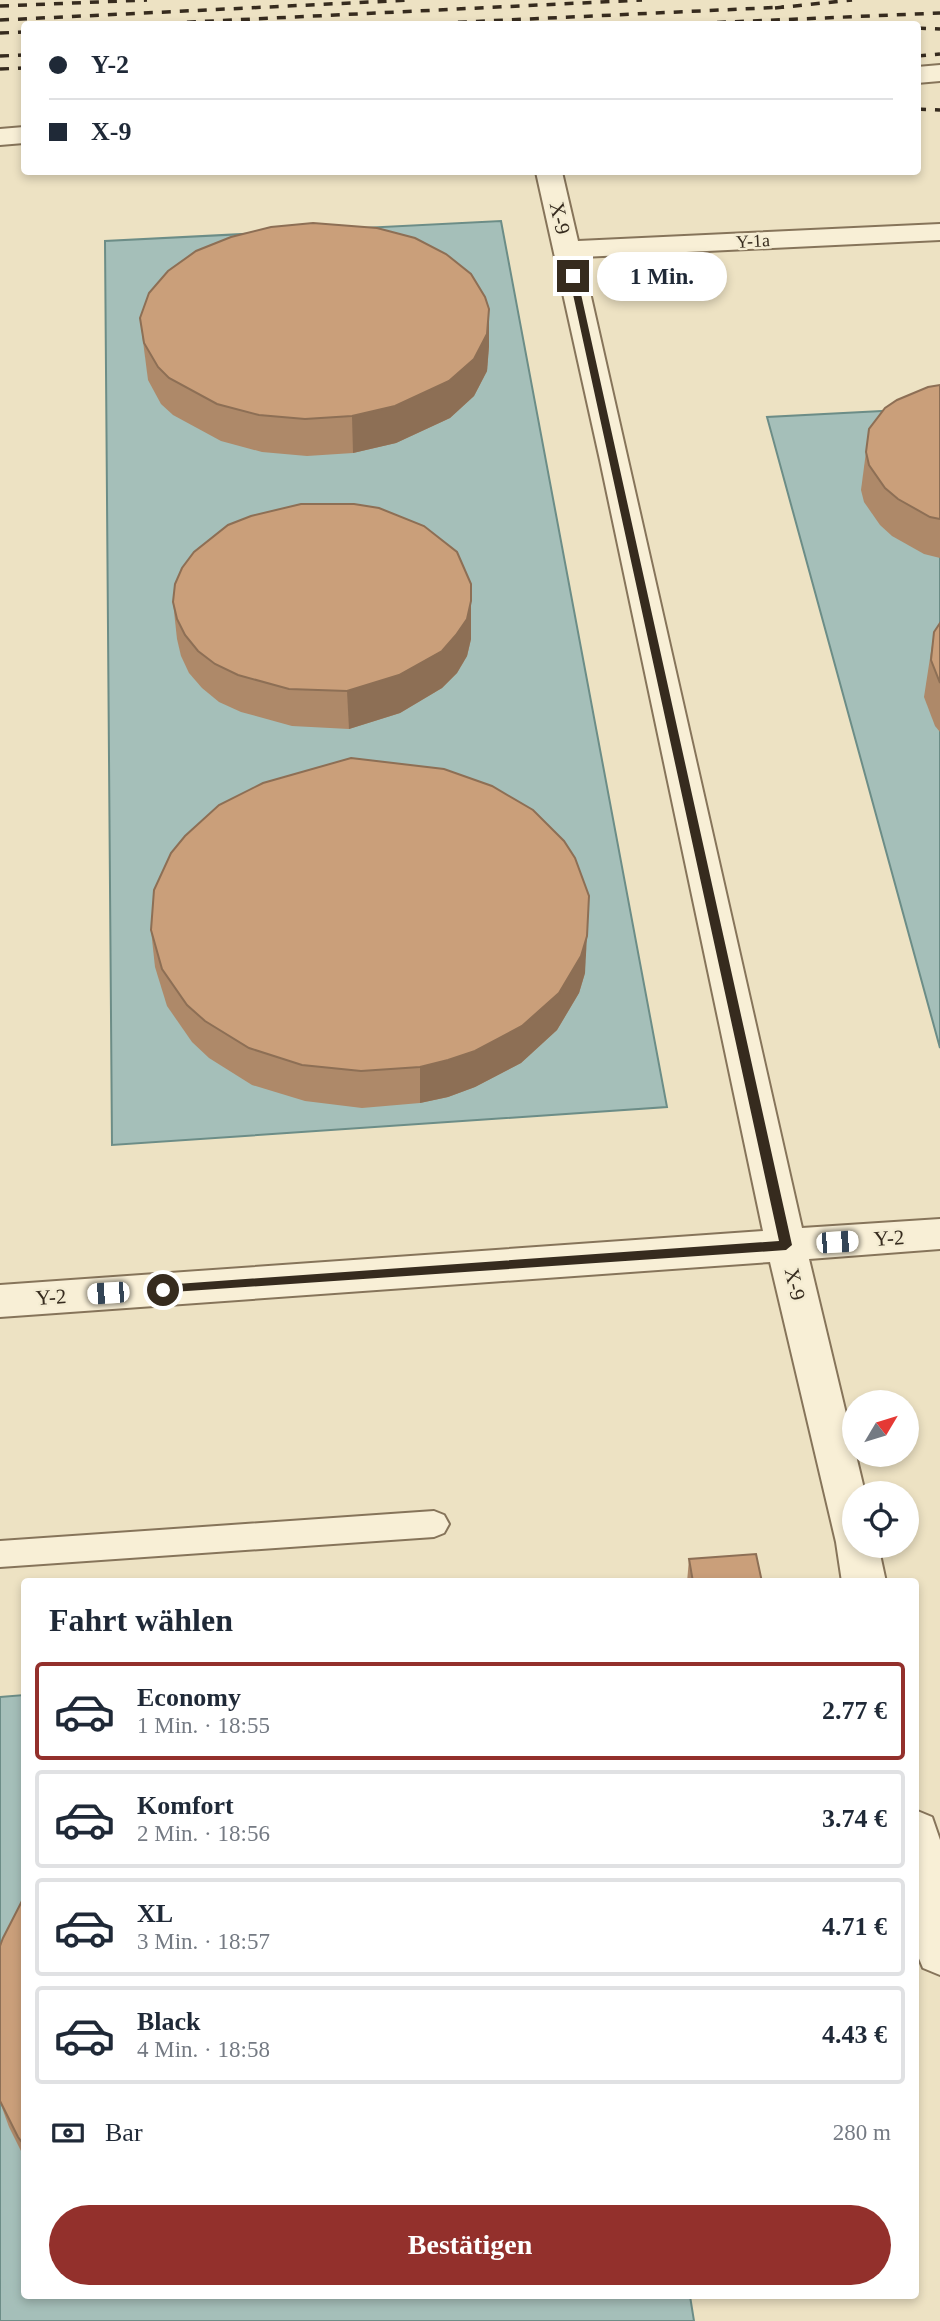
<!DOCTYPE html>
<html lang="de">
<head>
<meta charset="utf-8">
<style>
	body { margin:0; font-family:"Times New Roman",serif; background:#f2f2f3; color:#1f2937; height:100vh; display:flex; flex-direction:column; font-size:26px; white-space:nowrap }
	* { box-sizing:border-box; margin:0 }
	p { font-size:23px; color:#747a83 }
	.icon { flex:none; width:38px; height:38px; fill:none; stroke:currentColor; stroke-width:2; stroke-linecap:round; stroke-linejoin:round }
	.map { position:relative; flex:1; overflow:hidden }
	.panel { position:absolute; left:21px; top:1578px; width:898px; height:721px; display:flex; flex-direction:column; background:#fff; border-radius:7px; box-shadow:0 4px 10px #0003 }
	.panel>* { flex:none }
	.banner { position:absolute; left:21px; top:21px; width:900px; height:154px; border-radius:7px; box-shadow:0 4px 10px #0003; display:grid; align-content:center; height:154px; padding:0 28px; background:#fff }
	.needle { width:46px; rotate:52deg }
	.controls { position:absolute; left:842px; top:1390px; display:grid; gap:14px }
	.controls a { display:grid; place-items:center; width:77px; height:77px; border-radius:50%; background:#fff; box-shadow:0 4px 10px #0003; font-size:35px }
	.end { position:absolute; width:32px; height:32px; margin:-16px; border:9px solid #362b1e; background:#fff; box-shadow:0 0 0 4px #fff }
	.from { border-radius:50% }
	.bubble { position:absolute; height:49px; border-radius:24px; background:#fff; box-shadow:0 4px 10px #0003; font-size:23px; font-weight:800; line-height:49px; text-align:center }
	.car { position:absolute; width:21px; height:42px; margin:-21px -10px; border-radius:9px; box-shadow:0 0 5px 2px #0007; background:linear-gradient(#fff 24%,#345 0 40%,#fff 0 76%,#345 0 86%,#fff 0) }
	.banner b { display:flex; align-items:center; gap:24px; height:66px; font-size:26px }
	.banner b+b { border-top:2px solid #e0e1e3 }
	.banner i { width:18px; height:18px; background:#1f2937 }
	ul { padding:0; list-style:none }
	li { display:flex; align-items:center; gap:21px; height:98px; margin:0 14px 10px; padding:0 14px; border:4px solid #e0e1e3; border-radius:7px }
	li div { flex:1 }
	li b { display:block; font-size:26px }
	li em { font-style:normal; font-weight:800 }
	li.active { border-color:#93302c }
	li>.icon { width:63px; height:63px; stroke-width:1.5 }
	h2 { padding:0 28px; font-size:32px; line-height:84px }
	.pay { display:flex; align-items:center; gap:18px; height:77px; padding:0 28px; font-size:26px }
	.pay p { margin-inline-start:auto }
	.button { display:flex; gap:14px; margin-top:auto; padding:14px 28px }
	.button a { flex:1; height:80px; border-radius:42px; background:#93302c; color:#fff; font-size:28px; font-weight:800; line-height:80px; text-align:center }
	.map>svg:first-child { display:block }
	.water { fill:#a5bfb9; stroke:#6c8d87; stroke-width:2 }
	.lines { fill:none; stroke-linecap:round; stroke-linejoin:round }
	.service-casing { stroke:#86745a; stroke-width:4 }
	.minor-casing { stroke:#86745a; stroke-width:4 }
	.service { fill:#f8efd6; fill-rule:evenodd }
	.minor { fill:#f8efd6; fill-rule:evenodd }
	.rail { stroke:#362b1e; stroke-width:3.5; stroke-dasharray:9 9; stroke-linecap:butt }
	.wall { fill:#ae8969 }
	.shaded-wall { fill:#8d6f55 }
	.building { fill:#ca9f7a; stroke:#8d6f55; stroke-width:2 }
	.route { fill:#362b1e }
	.labels { text-anchor:middle; dominant-baseline:central; stroke-width:5; stroke-linejoin:round; paint-order:stroke }
	.far-street-label { font-size:18px; fill:#362b1e; stroke:#f4ecd2 }
	.street-label { font-size:21px; fill:#362b1e; stroke:#f4ecd2 }
</style>
</head>
<body>
<div class="map">
<svg width="940" height="2321" viewBox="0 0 940 2321">
	<rect width="100%" height="100%" fill="#ede2c3"/>
	<g class="water">
		<polygon points="501,221 667,1107 112,1145 105,241"/>
		<polygon points="940,408 940,1048 767,417"/>
		<polygon points="24,1695 24,2296 690,2296 694,2321 0,2321 0,1697"/>
	</g>
	<g class="lines">
		<g class="service-casing">
			<polygon id="service" points="434,1511 444,1515 449,1524 444,1533 434,1537 0,1567 0,1541"/>
		</g>
		<g class="minor-casing">
			<g id="minor">
				<polygon points="940,65 940,81 917,83 917,67"/>
				<polygon points="24,127 24,143 0,145 0,129"/>
				<polygon points="536,172 562,172 578,241 940,224 940,240 582,257 802,1228 940,1219 940,1249 809,1259 865,1493 854,1493 854,1545 878,1545 886,1582 842,1582 836,1542 770,1262 0,1317 0,1285 763,1231 600,460"/>
				<polygon points="915,1810 932,1817 940,1840 940,1975 923,1968 915,1949"/>
			</g>
		</g>
		<use href="#service" class="service"/>
		<use href="#minor" class="minor"/>
		<g class="rail">
			<polyline points="0,6 147,0"/>
			<polyline points="775,8 852,0"/>
			<polyline points="0,20 412,0"/>
			<polyline points="151,24 642,0"/>
			<polyline points="422,24 784,7"/>
			<polyline points="681,24 940,13"/>
			<polyline points="917,28 940,29"/>
			<polyline points="0,33 24,32"/>
			<polyline points="0,56 24,55"/>
			<polyline points="917,56 940,54"/>
			<polyline points="0,69 24,68"/>
			<polyline points="917,109 940,110"/>
		</g>
	</g>
	<g class="wall">
		<polygon points="489,309 489,346 487,371 474,396 450,418 396,443 353,453 307,456 262,452 221,441 173,415 161,404 148,380 140,318"/>
		<polygon points="940,385 940,558 924,554 892,536 880,525 864,502 861,490 869,429"/>
		<polygon points="173,602 471,639 467,656 457,673 442,688 400,713 349,729 292,726 241,712 219,702 202,688 189,673 181,656 177,639"/>
		<polygon points="940,623 940,732 935,726 924,697 934,632"/>
		<polygon points="151,930 585,973 579,993 557,1030 521,1063 475,1087 448,1097 420,1103 362,1108 305,1101 252,1085 209,1058 192,1042 167,1006 155,967"/>
		<polygon points="689,1559 762,1582 687,1582"/>
		<polygon points="24,1897 24,2157 9,2127 0,2102"/>
	</g>
	<g class="shaded-wall">
		<polygon points="489,309 489,346 487,371 474,396 450,418 396,443 353,453 352,416"/>
		<polygon points="471,601 471,639 467,656 457,673 442,688 400,713 349,729 347,691"/>
		<polygon points="587,936 585,973 579,993 557,1030 521,1063 475,1087 448,1097 420,1103 420,1067"/>
	</g>
	<g class="building">
		<polygon points="313,223 377,228 415,238 446,254 471,274 485,297 489,309 487,334 474,359 449,381 395,406 352,416 305,419 259,415 217,404 169,378 158,367 144,343 140,318 149,293 168,271 196,251 231,237 271,227"/>
		<polygon points="940,385 940,519 930,517 898,499 885,488 869,465 866,452 869,429 885,408 897,400 928,387"/>
		<polygon points="301,504 354,504 379,508 424,526 457,552 471,584 471,601 467,619 456,635 442,651 399,675 347,691 289,689 238,675 215,664 198,651 185,635 177,619 173,602 175,584 182,568 194,552 228,525 251,516"/>
		<polygon points="940,623 940,683 931,660 934,632"/>
		<polygon points="351,758 444,769 492,786 533,810 564,841 575,858 589,896 587,936 581,956 559,993 522,1026 475,1051 448,1060 420,1067 361,1071 302,1065 249,1048 205,1021 187,1005 162,969 151,930 154,890 171,853 185,836 219,805 263,783"/>
		<polygon points="756,1554 762,1582 693,1582 689,1559"/>
		<polygon points="24,1897 24,2145 18,2137 0,2101 0,1946 3,1938"/>
	</g>
	<polygon class="route" points="573,274 577,276 792,1245 786,1250 158,1293 158,1286 163,1285 779,1241 569,276"/>
	<g class="labels">
		<g class="far-street-label">
			<text transform="translate(753 241) rotate(-3)">Y-1a</text>
		</g>
		<g class="street-label">
			<text transform="translate(560 218) rotate(77)">X-9</text>
			<text transform="translate(889 1238) rotate(-4)">Y-2</text>
			<text transform="translate(795 1284) rotate(77)">X-9</text>
			<text transform="translate(51 1297) rotate(-4)">Y-2</text>
		</g>
	</g>
</svg>
<div class="controls">
<a><svg class="needle" viewBox="-14 -14 28 28"><path d="M0-13l5 13h-10z" fill="#e53935"/><path d="M0 13l5-13h-10z" fill="#747a83"/></svg></a>
<a><svg class="icon" aria-label="locate" viewBox="0 0 24 24"><circle cx="12" cy="12" r="6"/><path d="M12 2v4M12 18v4M2 12h4M18 12h4"/></svg></a>
</div>
<i class="end from" style="left:163px;top:1290px"></i>
<i class="end" style="left:573px;top:276px"></i>
<div class="bubble" style="left:597px;top:252px;width:130px">1 Min.</div>
<i class="car" style="left:837px;top:1242px;rotate:86deg"></i>
<i class="car" style="left:108px;top:1293px;rotate:266deg"></i>
<div class="banner">
<b><i class="from"></i>Y-2</b>
<b><i></i>X-9</b>
</div>
<section class="panel">
<h2>Fahrt wählen</h2>
<ul>
<li class="active"><svg class="icon" aria-label="car" viewBox="0 0 24 24"><path d="M5 17H2v-5l4-1 3-4h7l3 4 3 1v5h-3M9 17h6M6 11h13"/><circle cx="7" cy="17" r="2"/><circle cx="17" cy="17" r="2"/></svg><div><b>Economy</b><p>1 Min. · 18:55</p></div><em>2.77 €</em></li>
<li><svg class="icon" aria-label="car" viewBox="0 0 24 24"><path d="M5 17H2v-5l4-1 3-4h7l3 4 3 1v5h-3M9 17h6M6 11h13"/><circle cx="7" cy="17" r="2"/><circle cx="17" cy="17" r="2"/></svg><div><b>Komfort</b><p>2 Min. · 18:56</p></div><em>3.74 €</em></li>
<li><svg class="icon" aria-label="car" viewBox="0 0 24 24"><path d="M5 17H2v-5l4-1 3-4h7l3 4 3 1v5h-3M9 17h6M6 11h13"/><circle cx="7" cy="17" r="2"/><circle cx="17" cy="17" r="2"/></svg><div><b>XL</b><p>3 Min. · 18:57</p></div><em>4.71 €</em></li>
<li><svg class="icon" aria-label="car" viewBox="0 0 24 24"><path d="M5 17H2v-5l4-1 3-4h7l3 4 3 1v5h-3M9 17h6M6 11h13"/><circle cx="7" cy="17" r="2"/><circle cx="17" cy="17" r="2"/></svg><div><b>Black</b><p>4 Min. · 18:58</p></div><em>4.43 €</em></li>
</ul>
<div class="pay"><svg class="icon" aria-label="cash" viewBox="0 0 24 24"><path d="M3 7h18v10H3z"/><circle cx="12" cy="12" r="2"/></svg>Bar<p>280 m</p></div>
<div class="button"><a>Bestätigen</a></div>
</section>
</div>
</body>
</html>
